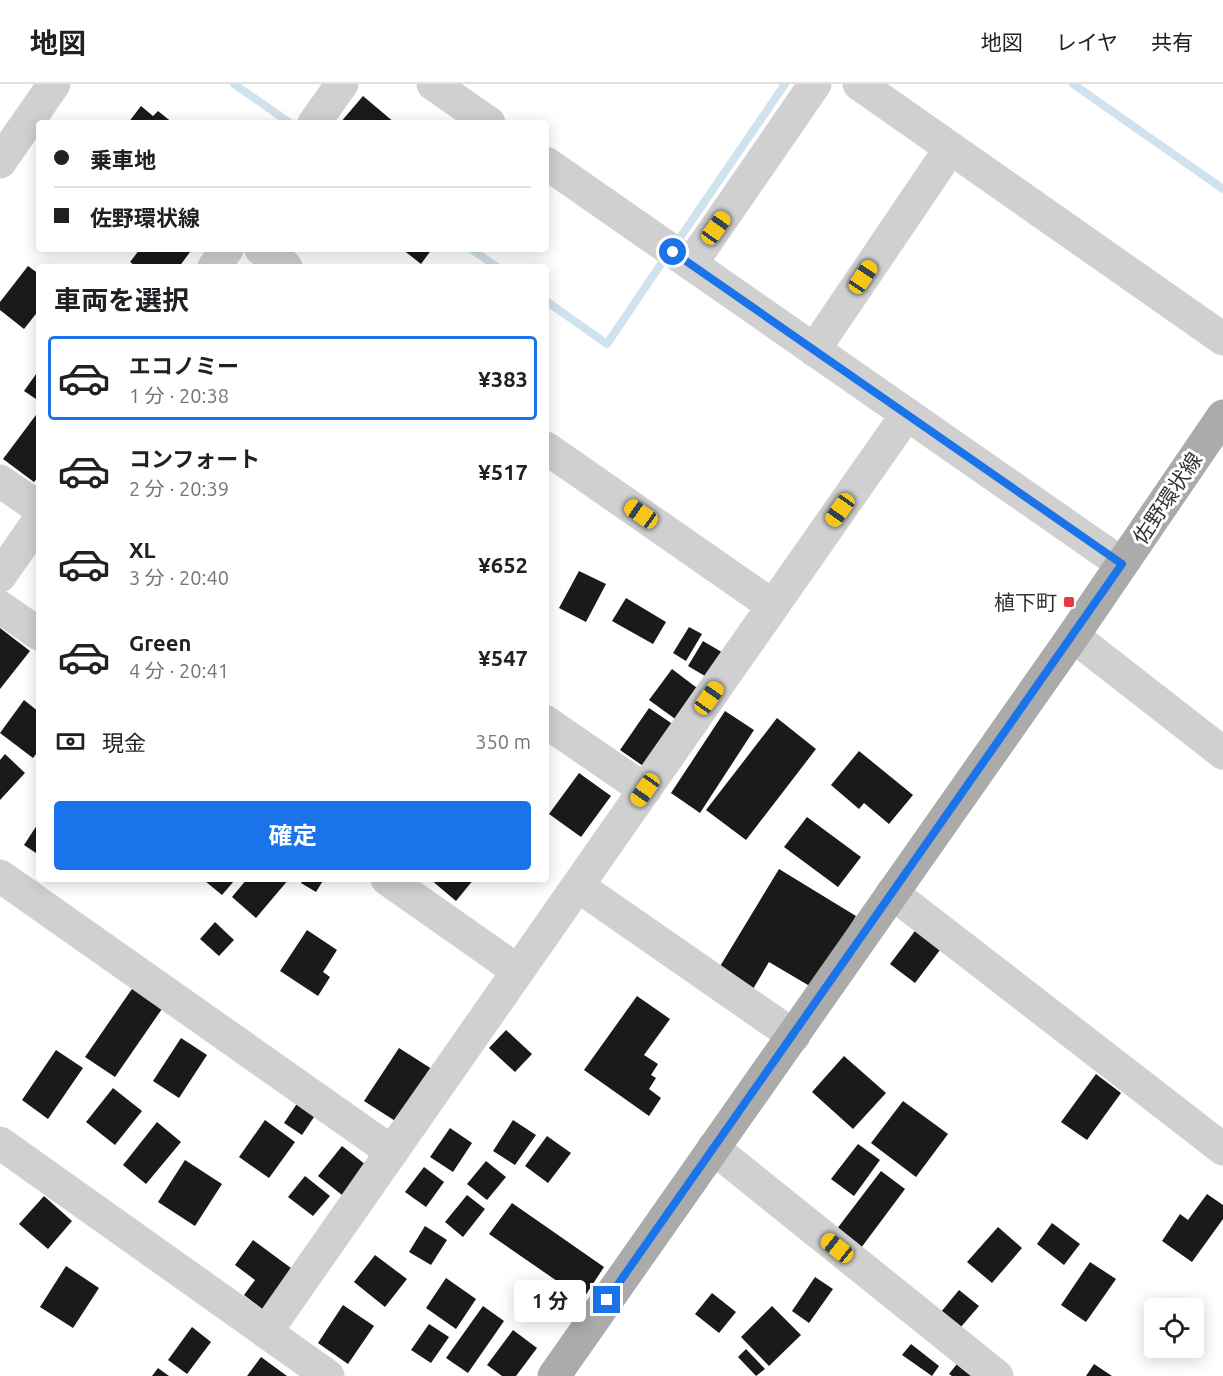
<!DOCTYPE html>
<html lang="ja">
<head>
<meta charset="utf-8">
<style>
	body { margin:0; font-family:Ubuntu,"Noto Sans JP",sans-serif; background:#f6f6f6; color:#202124; height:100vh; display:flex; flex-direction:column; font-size:22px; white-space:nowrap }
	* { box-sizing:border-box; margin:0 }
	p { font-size:20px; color:#757577 }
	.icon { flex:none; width:33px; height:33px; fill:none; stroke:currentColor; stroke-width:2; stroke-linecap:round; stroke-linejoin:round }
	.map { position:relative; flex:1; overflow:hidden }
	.drawer { position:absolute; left:36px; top:180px; width:513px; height:618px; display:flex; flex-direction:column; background:#fff; border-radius:6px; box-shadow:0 3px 15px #0003 }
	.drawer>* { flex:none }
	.hud { position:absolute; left:36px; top:36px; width:513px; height:132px; border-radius:6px; box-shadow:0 3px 15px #0003; display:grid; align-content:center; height:132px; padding:0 18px; background:#fff }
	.tools { position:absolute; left:1144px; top:1214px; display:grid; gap:12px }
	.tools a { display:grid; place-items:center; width:60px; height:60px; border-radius:6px; background:#fff; box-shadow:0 3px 15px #0003; font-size:30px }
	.end { position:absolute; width:27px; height:27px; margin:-14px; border:8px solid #1a73e8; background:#fff; box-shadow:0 0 0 3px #fff }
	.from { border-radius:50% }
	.bubble { position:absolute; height:42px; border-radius:6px; background:#fff; box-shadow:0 3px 15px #0003; font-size:20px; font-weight:700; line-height:42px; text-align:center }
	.car { position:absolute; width:18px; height:36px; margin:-18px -9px; border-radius:8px; box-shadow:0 0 4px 2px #0007; background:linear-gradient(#f5c518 24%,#345 0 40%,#f5c518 0 76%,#345 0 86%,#f5c518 0) }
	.hud b { display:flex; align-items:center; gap:21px; height:57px; font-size:22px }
	.hud b+b { border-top:2px solid #e0e0e0 }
	.hud i { width:15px; height:15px; background:#202124 }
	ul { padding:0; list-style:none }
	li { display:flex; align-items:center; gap:18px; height:84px; margin:0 12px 9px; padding:0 6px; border:3px solid transparent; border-radius:6px }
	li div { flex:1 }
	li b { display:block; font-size:22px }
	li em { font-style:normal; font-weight:700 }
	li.active { border-color:#1a73e8 }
	li>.icon { width:54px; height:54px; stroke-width:1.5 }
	h2 { padding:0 18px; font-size:27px; line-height:72px }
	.pay { display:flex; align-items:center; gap:15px; height:66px; padding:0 18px; font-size:22px }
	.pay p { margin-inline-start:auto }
	.action { display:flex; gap:12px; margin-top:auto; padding:12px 18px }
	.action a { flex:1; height:69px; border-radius:6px; background:#1a73e8; color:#fff; font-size:24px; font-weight:700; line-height:69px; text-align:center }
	header { display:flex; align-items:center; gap:36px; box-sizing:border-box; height:84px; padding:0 30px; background:#fff; border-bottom:2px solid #e0e0e0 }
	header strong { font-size:28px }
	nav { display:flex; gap:33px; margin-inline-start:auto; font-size:21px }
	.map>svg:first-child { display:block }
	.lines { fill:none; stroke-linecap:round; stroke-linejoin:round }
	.stream { stroke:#cfe2ee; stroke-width:8 }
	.building { fill:#1a1a1a }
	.minor { stroke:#d0d0d0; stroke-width:33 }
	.major { stroke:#ababab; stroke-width:33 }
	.route { stroke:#1a73e8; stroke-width:8 }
	.poi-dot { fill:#e63946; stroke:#fff; stroke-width:2 }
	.labels { text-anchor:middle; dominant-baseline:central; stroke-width:6; stroke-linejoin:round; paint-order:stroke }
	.street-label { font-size:21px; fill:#333; stroke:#fff }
	.poi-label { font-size:21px; fill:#333; stroke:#fff; text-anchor:end }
</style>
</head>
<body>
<header>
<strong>地図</strong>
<nav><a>地図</a><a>レイヤ</a><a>共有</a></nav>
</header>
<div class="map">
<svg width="1223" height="1292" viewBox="0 0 1223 1292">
	<rect width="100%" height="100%" fill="#fff"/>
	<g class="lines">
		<g class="stream">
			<polyline points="234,0 290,39"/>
			<polyline points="1073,0 1223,105"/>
			<polyline points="675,161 785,0"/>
			<polyline points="471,165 497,183"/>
			<polyline points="546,217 607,260 667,171"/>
		</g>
	</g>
	<g class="building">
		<polygon points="363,12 395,39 340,39"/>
		<polygon points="141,22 153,32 158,27 173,39 128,39"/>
		<polygon points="140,165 186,165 190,168 179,183 137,183 130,178"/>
		<polygon points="402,165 432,165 421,180"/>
		<polygon points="28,182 39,190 39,226 24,245 0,226 0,218"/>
		<polygon points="39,286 39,317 24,307"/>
		<polygon points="39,327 39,392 34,398 3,375"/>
		<polygon points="579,487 606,500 586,538 559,524"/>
		<polygon points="626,514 666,538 653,560 612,537"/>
		<polygon points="689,543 702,550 686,577 673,569"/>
		<polygon points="0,544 30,567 0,605"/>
		<polygon points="703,557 725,570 710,595 688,582"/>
		<polygon points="672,585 701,607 678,637 649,616"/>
		<polygon points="24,616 39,628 39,666 33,674 0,649"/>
		<polygon points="649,624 674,641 646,684 620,666"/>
		<polygon points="725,627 754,646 700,729 671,709"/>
		<polygon points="777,634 816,665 746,756 706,726"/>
		<polygon points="859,667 913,711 889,740 864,719 859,725 831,701"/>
		<polygon points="5,670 25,689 0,716 0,676"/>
		<polygon points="579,689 611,712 581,753 549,730"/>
		<polygon points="807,733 861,773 838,803 784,763"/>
		<polygon points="39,738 39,771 24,761"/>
		<polygon points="779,785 856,832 813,904 769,878 753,905 719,884"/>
		<polygon points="207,795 232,795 234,797 222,811 205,797"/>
		<polygon points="247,795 289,795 256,834 232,813"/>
		<polygon points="304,795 324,795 316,808 301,799"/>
		<polygon points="430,795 474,795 456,817"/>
		<polygon points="215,838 234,856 219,872 200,855"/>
		<polygon points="918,843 943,862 915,899 890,880"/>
		<polygon points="307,846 337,866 323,888 330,893 318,912 280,887"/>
		<polygon points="134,902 164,922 115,993 85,973"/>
		<polygon points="637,912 670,935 644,971 658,980 651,991 656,994 649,1005 661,1014 649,1032 584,986"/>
		<polygon points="506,946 532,970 515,988 489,964"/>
		<polygon points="181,954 207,971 179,1014 153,997"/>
		<polygon points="399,964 435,987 400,1040 364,1017"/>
		<polygon points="56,966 83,984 48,1035 22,1016"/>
		<polygon points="844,972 886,1009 853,1045 812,1008"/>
		<polygon points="1096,990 1121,1009 1087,1056 1061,1038"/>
		<polygon points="113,1004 142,1027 115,1061 86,1038"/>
		<polygon points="903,1017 948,1050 916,1093 871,1059"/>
		<polygon points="298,1018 316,1030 302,1051 284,1039"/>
		<polygon points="265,1036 295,1058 269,1094 239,1073"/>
		<polygon points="513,1036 536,1051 515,1081 493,1067"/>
		<polygon points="157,1038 181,1058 146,1100 123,1081"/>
		<polygon points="450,1044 472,1059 453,1088 430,1073"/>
		<polygon points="547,1052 571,1069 548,1099 525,1082"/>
		<polygon points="858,1060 880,1076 854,1112 831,1095"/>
		<polygon points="342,1062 366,1081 342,1111 318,1092"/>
		<polygon points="185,1076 222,1100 195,1142 158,1118"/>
		<polygon points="486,1077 506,1093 487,1116 467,1100"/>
		<polygon points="424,1083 444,1098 426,1123 405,1108"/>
		<polygon points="881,1087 905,1105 858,1168 833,1150"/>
		<polygon points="305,1092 330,1112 313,1132 288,1113"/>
		<polygon points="1207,1110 1223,1121 1223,1135 1192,1178 1162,1157 1180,1130 1188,1136"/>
		<polygon points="467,1111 485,1125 463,1153 445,1138"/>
		<polygon points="44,1112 72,1137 48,1165 19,1140"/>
		<polygon points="512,1119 604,1183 583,1215 489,1150"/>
		<polygon points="1052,1139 1080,1160 1064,1181 1037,1160"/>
		<polygon points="425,1142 447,1156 431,1181 409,1168"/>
		<polygon points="998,1143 1022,1164 992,1199 967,1178"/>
		<polygon points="253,1156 295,1187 265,1227 244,1211 255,1196 235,1181"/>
		<polygon points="375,1171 407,1195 385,1223 354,1198"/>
		<polygon points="1090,1178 1116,1195 1086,1238 1061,1221"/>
		<polygon points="66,1182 99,1204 73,1244 40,1223"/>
		<polygon points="815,1193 833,1205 809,1239 792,1227"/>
		<polygon points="446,1194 476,1215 456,1245 426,1224"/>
		<polygon points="959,1206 979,1222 960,1244 941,1228"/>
		<polygon points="712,1209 736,1228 719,1249 695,1230"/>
		<polygon points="343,1221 374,1242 348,1280 318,1259"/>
		<polygon points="483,1222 504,1237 468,1289 446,1274"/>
		<polygon points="772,1222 801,1251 769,1282 741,1253"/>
		<polygon points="429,1240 449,1253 431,1279 411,1266"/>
		<polygon points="192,1243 211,1258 187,1290 168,1276"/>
		<polygon points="513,1246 537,1264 516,1292 502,1292 487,1281"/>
		<polygon points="911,1260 939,1282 932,1292 902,1271"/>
		<polygon points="746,1265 765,1285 756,1292 738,1273"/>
		<polygon points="261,1273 287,1292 247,1292"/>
		<polygon points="960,1276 982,1292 952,1292 949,1290"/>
		<polygon points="1094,1280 1112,1292 1086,1292"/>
		<polygon points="158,1284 169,1292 152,1292"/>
	</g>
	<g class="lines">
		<g class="minor">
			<polyline points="433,0 489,39"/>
			<polyline points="859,0 1223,255"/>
			<polyline points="314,39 342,0"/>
			<polyline points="0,78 54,0"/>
			<polyline points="546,79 1122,480"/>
			<polyline points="261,165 286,183"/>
			<polyline points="691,180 815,0"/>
			<polyline points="214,183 227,165"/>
			<polyline points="814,266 950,65"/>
			<polyline points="546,364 773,522"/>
			<polyline points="0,397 39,424"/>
			<polyline points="0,492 39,436"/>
			<polyline points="0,523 39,550"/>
			<polyline points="1073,552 1223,669"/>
			<polyline points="546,638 645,706"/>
			<polyline points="0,792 392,1068"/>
			<polyline points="387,795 518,887"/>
			<polyline points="578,802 794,952"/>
			<polyline points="892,809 1223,1065"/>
			<polyline points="0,1059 328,1292"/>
			<polyline points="713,1064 997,1292"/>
			<polyline points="266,1248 907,330"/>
		</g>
		<polyline class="major" points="554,1292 1073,552 1223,332"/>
	</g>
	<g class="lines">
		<polyline class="route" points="607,1216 1122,480 673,168"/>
	</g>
	<rect class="poi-dot" x="1063" y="512" width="12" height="12" rx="3"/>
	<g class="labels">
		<g class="street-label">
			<text transform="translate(1167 414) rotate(-56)">佐野環状線</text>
		</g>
		<g class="poi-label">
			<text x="1057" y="518">植下町</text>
		</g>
	</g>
</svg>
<div class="tools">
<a><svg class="icon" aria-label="locate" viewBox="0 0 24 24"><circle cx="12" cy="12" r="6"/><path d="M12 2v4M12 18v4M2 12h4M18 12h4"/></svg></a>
</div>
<i class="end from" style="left:673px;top:168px"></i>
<i class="end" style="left:607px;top:1216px"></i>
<div class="bubble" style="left:514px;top:1196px;width:72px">1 分</div>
<i class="car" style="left:716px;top:144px;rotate:35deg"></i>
<i class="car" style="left:863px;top:193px;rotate:34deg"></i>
<i class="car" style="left:840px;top:426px;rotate:215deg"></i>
<i class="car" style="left:641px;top:430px;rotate:305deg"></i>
<i class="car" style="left:709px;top:614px;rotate:35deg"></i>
<i class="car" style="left:645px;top:706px;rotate:215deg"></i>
<i class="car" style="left:837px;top:1164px;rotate:309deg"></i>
<div class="hud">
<b><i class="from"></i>乗車地</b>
<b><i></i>佐野環状線</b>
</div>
<section class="drawer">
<h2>車両を選択</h2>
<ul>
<li class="active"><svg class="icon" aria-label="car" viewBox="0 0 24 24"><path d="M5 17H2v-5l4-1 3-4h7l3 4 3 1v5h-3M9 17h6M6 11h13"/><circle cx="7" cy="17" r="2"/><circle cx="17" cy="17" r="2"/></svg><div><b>エコノミー</b><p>1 分 · 20:38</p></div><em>¥383</em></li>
<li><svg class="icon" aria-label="car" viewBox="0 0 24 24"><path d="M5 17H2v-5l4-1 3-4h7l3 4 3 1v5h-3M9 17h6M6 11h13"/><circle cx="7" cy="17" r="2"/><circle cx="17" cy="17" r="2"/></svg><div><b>コンフォート</b><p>2 分 · 20:39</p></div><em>¥517</em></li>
<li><svg class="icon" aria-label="car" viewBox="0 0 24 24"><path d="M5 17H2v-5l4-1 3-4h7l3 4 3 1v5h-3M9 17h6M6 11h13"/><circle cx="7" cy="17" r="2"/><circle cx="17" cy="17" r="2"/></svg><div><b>XL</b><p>3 分 · 20:40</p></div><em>¥652</em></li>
<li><svg class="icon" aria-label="car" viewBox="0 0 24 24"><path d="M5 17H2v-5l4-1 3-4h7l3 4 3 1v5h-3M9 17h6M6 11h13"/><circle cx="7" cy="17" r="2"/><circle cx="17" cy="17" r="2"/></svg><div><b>Green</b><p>4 分 · 20:41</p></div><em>¥547</em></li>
</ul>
<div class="pay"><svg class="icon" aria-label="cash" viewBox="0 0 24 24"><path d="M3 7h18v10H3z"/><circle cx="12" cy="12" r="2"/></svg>現金<p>350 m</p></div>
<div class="action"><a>確定</a></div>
</section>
</div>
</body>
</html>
